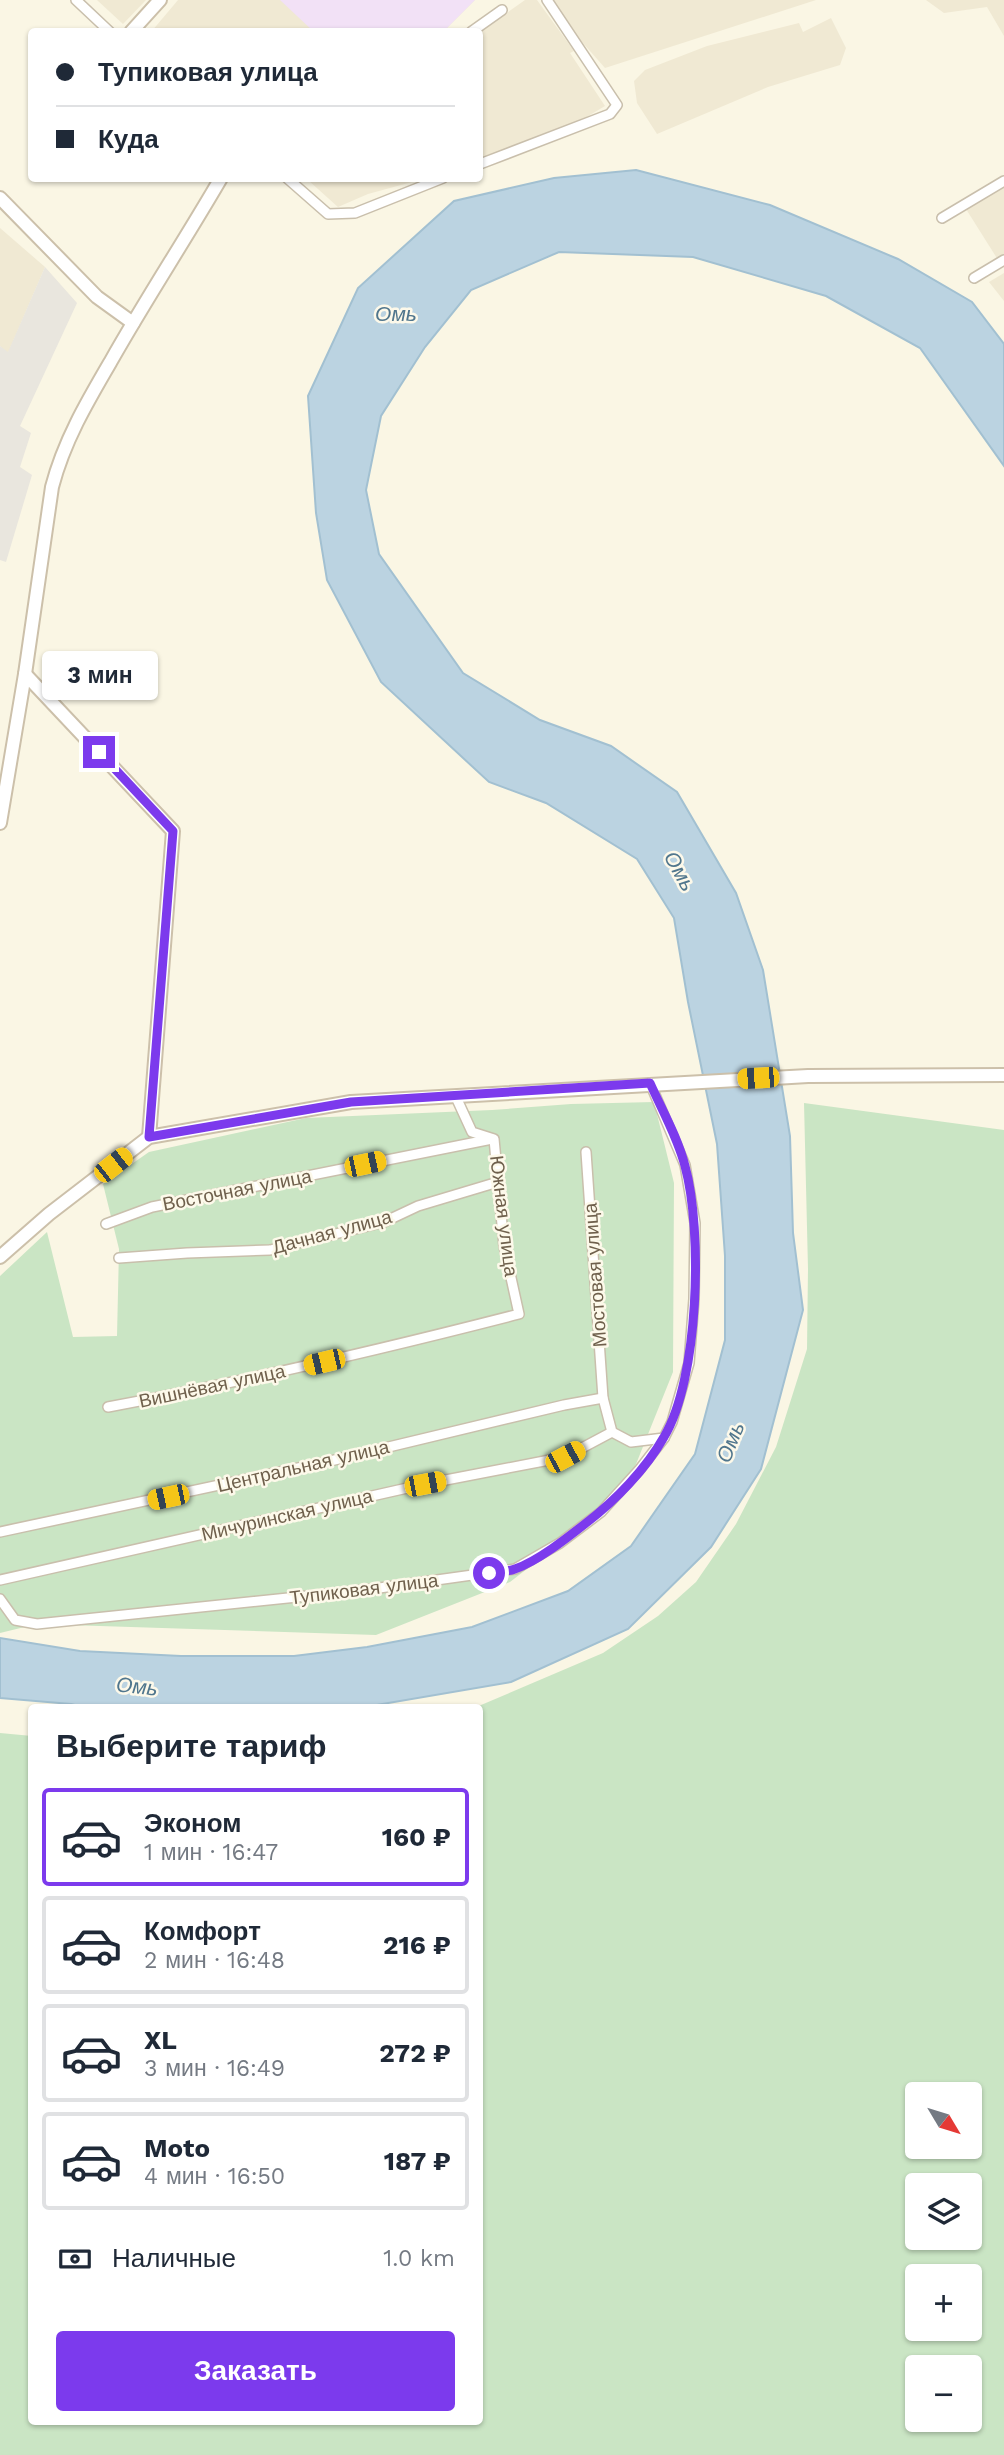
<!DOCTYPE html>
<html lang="ru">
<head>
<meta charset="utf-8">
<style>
	body { margin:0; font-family:"Work Sans",sans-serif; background:#f6f6f7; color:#1f2937; height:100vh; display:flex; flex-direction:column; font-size:26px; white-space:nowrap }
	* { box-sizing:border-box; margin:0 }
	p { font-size:23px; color:#747a83 }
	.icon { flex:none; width:38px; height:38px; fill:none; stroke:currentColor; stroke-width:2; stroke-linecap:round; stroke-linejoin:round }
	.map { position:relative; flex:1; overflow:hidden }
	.sheet { position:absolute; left:28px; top:1704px; width:455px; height:721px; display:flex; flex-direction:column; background:#fff; border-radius:7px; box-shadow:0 2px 5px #0004 }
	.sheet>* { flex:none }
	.top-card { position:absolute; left:28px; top:28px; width:455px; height:154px; border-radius:7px; box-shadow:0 2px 5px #0004; display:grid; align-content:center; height:154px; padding:0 28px; background:#fff }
	.needle { width:46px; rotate:128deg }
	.controls { position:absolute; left:905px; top:2082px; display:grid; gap:14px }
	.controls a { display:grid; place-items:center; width:77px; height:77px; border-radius:7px; background:#fff; box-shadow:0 2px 5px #0004; font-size:35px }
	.end { position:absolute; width:32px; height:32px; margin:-16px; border:9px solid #7c3aed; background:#fff; box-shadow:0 0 0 4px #fff }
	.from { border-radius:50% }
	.bubble { position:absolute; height:49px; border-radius:7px; background:#fff; box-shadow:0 2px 5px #0004; font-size:23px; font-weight:700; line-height:49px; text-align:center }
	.car { position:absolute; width:21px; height:42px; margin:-21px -10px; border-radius:9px; box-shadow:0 0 5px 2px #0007; background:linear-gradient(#f5c518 24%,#345 0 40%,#f5c518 0 76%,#345 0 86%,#f5c518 0) }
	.top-card b { display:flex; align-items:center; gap:24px; height:66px; font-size:26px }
	.top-card b+b { border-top:2px solid #e0e1e3 }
	.top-card i { width:18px; height:18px; background:#1f2937 }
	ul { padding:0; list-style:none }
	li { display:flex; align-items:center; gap:21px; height:98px; margin:0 14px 10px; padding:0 14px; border:4px solid #e0e1e3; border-radius:7px }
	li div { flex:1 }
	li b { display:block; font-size:26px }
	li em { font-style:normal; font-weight:700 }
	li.active { border-color:#7c3aed }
	li>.icon { width:63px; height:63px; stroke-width:1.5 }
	h2 { padding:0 28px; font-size:32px; line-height:84px }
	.pay { display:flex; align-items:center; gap:18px; height:77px; padding:0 28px; font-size:26px }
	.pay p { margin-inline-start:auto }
	.action { display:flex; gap:14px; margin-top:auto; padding:14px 28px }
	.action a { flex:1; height:80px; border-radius:7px; background:#7c3aed; color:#fff; font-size:28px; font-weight:700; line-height:80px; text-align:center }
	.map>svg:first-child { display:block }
	.residential { fill:#f0e9d3 }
	.industrial { fill:#e9e6de }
	.education { fill:#f2e1f6 }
	.green { fill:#cae5c4; fill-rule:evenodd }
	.water { fill:#bbd3e1; stroke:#a2c0d1; stroke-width:2 }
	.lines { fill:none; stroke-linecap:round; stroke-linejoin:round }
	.street-casing { stroke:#c9bfac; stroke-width:12 }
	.secondary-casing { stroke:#ccc0aa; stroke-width:16 }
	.street { stroke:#fff; stroke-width:9 }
	.secondary { stroke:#fff; stroke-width:12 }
	.route { stroke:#7c3aed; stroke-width:9 }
	.labels { text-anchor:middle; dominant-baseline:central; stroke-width:5; stroke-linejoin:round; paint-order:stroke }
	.street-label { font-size:19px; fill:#6f604c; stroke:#fdf9ea }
	.water-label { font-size:21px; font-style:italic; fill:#50768d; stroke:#fdf9ea }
</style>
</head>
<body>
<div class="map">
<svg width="1004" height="2455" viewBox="0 0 1004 2455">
	<rect width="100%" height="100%" fill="#faf6e4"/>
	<g class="residential">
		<polygon points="97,0 146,0 123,24"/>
		<polygon points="178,0 475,0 444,31 151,32"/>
		<polygon points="525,0 537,0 574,51 570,53 605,106 563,131 480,162 480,32"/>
		<polygon points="545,0 816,0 605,68"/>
		<polygon points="926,0 1004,0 1004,36 987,7 944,13"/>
		<polygon points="831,18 846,48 840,65 768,87 657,134 637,103 634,81 645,70 707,46 799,23 803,32"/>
		<polygon points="310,178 423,178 423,179 368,194 338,207 308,180"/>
		<polygon points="1004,185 1004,261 1000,263 966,209"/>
		<polygon points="0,228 45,267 8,353 0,346"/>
		<polygon points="1004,273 1004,301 989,282"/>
	</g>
	<polygon class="industrial" points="45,267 77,303 20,426 31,433 20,467 32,475 6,562 0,560 0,346 8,352"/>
	<polygon class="education" points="280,0 475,0 444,31 314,32"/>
	<g class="green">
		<polygon points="654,1102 674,1183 673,1372 624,1494 510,1582 376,1635 37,1624 0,1633 0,1276 47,1232 73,1337 117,1336 119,1249 103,1184 149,1152 306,1118 492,1110 571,1104"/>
		<path d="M804,1103l200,27v1325h-1004v-722l32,3v686h448v-714h-6l129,-55 55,-37 38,-34 40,-58 40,-77 31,-98 1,-80zM917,2095h53v52h-53zM917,2186h53v52h-53zM917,2277h53v52h-53zM917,2368h53v52h-53z"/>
	</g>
	<polygon class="water" points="636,170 770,205 898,259 972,302 1004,344 1004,466 920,348 826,296 693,257 559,252 471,290 425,347 381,416 366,490 379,554 463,673 540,720 611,746 677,792 736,893 763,970 790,1136 793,1233 803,1310 761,1469 711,1547 628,1629 511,1682 359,1708 87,1708 71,1704 0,1698 0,1638 80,1651 181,1656 294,1656 367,1647 472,1627 568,1591 631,1546 695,1454 725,1340 725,1256 717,1144 688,1002 674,918 637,859 546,803 489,782 381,682 327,580 316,513 308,396 358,288 454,201 554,178"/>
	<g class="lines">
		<g class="street-casing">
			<g id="street">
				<polyline points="76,0 110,32"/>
				<polyline points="471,32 502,10"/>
				<polyline points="480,164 610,114 617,105 547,0"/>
				<polyline points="287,178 328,214 355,213 443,178"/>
				<polyline points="942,218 1004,181"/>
				<polyline points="974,278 1004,260"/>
				<polyline points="586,1152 603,1398"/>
				<polyline points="106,1224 152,1207 492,1139"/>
				<polyline points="119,1258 187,1253 270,1250 384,1222 418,1206 498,1182"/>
				<path d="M108,1407c138,-26 275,-58 411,-93l-15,-68 -10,-107 -22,-7 -17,-37"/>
				<polyline points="0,1532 326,1462 564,1405 603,1398 612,1432 631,1442 664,1438"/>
				<polyline points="0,1580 425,1484 565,1457 612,1432"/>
				<polyline points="0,1599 15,1620 37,1624 365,1590 515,1569 560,1543 601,1512 640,1469 664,1438 672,1422 689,1363 694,1299 695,1223 685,1165 650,1083"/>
			</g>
		</g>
		<g class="secondary-casing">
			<g id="secondary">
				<polyline points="131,32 160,0"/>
				<polyline points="0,198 97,297 133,323"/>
				<polyline points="25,674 173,831 149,1137"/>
				<path d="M0,823l25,-149 27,-187c12,-46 35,-85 59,-126 35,-62 74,-121 110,-183"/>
				<polyline points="0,1257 49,1214 149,1137 351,1102 808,1076 1004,1075"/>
			</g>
		</g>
		<use href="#street" class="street"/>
		<use href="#secondary" class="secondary"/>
	</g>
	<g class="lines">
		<path class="route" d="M99,752l74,79 -24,306 202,-35 299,-19c12,27 28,55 35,83 18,65 14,213 -21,271 -18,32 -49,64 -78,86 -19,15 -48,38 -71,46 -8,3 -18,3 -26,4"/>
	</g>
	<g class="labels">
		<g class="street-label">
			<text transform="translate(237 1190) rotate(-11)">Восточная улица</text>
			<text transform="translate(504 1216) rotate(83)">Южная улица</text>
			<text transform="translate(332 1232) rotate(-15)">Дачная улица</text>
			<text transform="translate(595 1275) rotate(-94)">Мостовая улица</text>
			<text transform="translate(212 1386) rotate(-12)">Вишнёвая улица</text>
			<text transform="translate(303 1466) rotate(-13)">Центральная улица</text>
			<text transform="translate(287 1515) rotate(-13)">Мичуринская улица</text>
			<text transform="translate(364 1589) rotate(-7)">Тупиковая улица</text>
		</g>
		<g class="water-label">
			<text x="396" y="313">Омь</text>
			<text transform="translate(680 871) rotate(61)">Омь</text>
			<text transform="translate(730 1442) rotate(-68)">Омь</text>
			<text transform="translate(137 1686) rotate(6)">Омь</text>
		</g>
	</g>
</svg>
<div class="controls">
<a><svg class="needle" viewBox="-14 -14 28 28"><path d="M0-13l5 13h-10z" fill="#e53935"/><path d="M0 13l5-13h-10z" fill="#747a83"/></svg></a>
<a><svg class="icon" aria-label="layers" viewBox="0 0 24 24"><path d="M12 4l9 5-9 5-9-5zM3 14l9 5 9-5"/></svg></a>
<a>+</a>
<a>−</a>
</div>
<i class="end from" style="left:489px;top:1573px"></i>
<i class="end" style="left:99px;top:752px"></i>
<div class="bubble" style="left:42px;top:651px;width:116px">3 мин</div>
<i class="car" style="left:758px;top:1078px;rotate:267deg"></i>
<i class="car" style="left:365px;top:1164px;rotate:78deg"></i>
<i class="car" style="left:113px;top:1165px;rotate:52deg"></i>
<i class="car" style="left:324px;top:1362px;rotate:257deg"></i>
<i class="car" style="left:565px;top:1457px;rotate:62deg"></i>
<i class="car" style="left:425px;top:1484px;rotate:79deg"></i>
<i class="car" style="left:168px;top:1497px;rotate:258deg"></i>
<div class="top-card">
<b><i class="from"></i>Тупиковая улица</b>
<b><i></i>Куда</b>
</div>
<section class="sheet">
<h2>Выберите тариф</h2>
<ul>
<li class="active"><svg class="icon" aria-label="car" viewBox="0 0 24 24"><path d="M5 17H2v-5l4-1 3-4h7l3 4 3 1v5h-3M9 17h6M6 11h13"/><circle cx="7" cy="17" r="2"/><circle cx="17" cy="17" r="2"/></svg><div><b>Эконом</b><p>1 мин · 16:47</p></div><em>160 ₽</em></li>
<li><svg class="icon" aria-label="car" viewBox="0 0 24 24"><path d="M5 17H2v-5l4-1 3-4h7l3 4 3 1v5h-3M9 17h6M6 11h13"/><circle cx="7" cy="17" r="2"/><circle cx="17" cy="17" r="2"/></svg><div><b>Комфорт</b><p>2 мин · 16:48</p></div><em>216 ₽</em></li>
<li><svg class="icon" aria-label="car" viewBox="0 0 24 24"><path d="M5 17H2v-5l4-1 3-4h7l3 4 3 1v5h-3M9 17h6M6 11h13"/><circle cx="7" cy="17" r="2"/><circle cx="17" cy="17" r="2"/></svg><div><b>XL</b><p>3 мин · 16:49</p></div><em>272 ₽</em></li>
<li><svg class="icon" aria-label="car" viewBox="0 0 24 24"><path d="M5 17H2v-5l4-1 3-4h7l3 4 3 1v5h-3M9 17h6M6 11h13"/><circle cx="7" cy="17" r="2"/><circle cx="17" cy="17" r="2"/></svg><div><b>Moto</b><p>4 мин · 16:50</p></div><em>187 ₽</em></li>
</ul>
<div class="pay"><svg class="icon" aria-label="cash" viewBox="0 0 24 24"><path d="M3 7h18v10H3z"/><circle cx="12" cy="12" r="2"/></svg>Наличные<p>1.0 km</p></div>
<div class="action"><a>Заказать</a></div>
</section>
</div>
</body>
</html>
